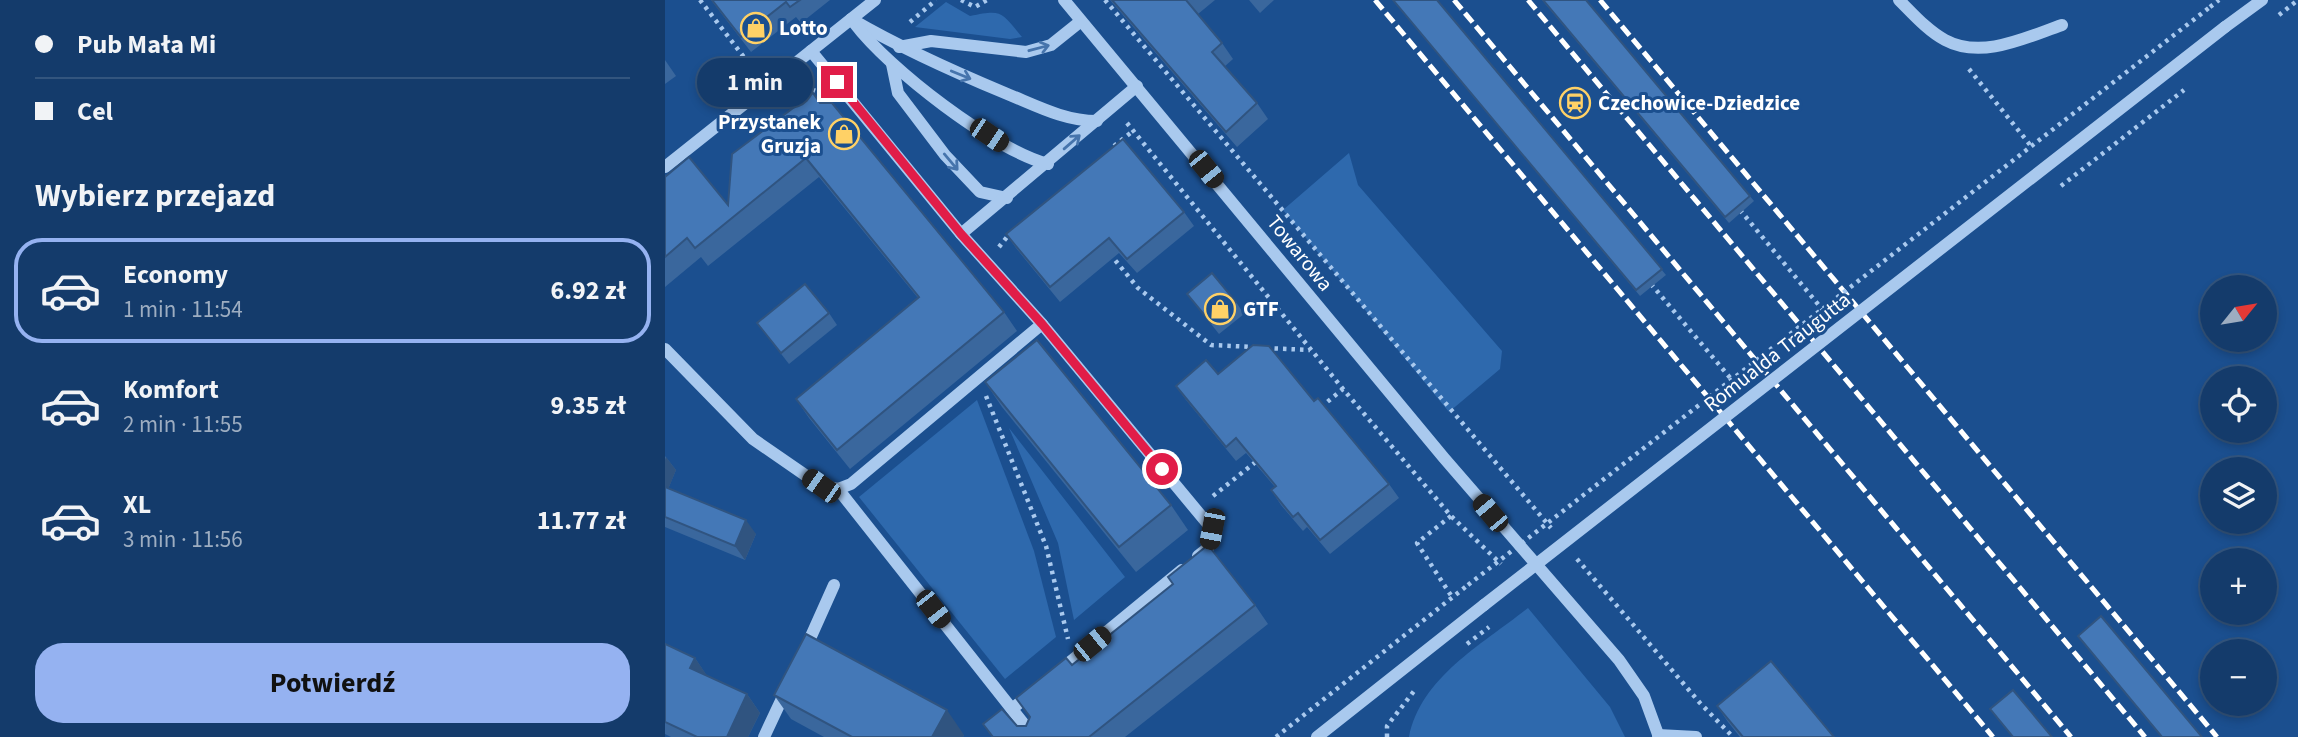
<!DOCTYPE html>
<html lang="pl">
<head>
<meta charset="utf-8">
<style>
	body { margin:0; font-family:"Source Sans 3",sans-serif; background:#214673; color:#f1f3f6; height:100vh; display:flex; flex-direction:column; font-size:26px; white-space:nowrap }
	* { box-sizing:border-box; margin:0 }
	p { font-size:23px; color:#9dadc1 }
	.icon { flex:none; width:38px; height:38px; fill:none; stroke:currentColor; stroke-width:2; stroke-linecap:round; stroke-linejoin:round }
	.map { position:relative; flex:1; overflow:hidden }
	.drawer { display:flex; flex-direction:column; background:#143b6b; width:665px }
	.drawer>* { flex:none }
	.banner { display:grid; align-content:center; height:154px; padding:0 35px; background:#143b6b }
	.needle { width:46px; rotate:60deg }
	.tools { position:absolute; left:1535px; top:275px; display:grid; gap:14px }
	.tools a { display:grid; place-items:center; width:77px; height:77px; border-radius:50%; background:#143b6b; box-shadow:0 4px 10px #0003,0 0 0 2px #33557e; font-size:35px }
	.end { position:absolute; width:32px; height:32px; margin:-16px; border:9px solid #e11d48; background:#fff; box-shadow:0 0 0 4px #fff }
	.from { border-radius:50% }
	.bubble { position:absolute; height:49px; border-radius:24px; background:#143b6b; box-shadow:0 4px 10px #0003,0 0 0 2px #33557e; font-size:23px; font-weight:700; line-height:49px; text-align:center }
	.car { position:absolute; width:21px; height:42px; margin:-21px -10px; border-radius:9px; box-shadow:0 0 5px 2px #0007; background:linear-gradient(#222 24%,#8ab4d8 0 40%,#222 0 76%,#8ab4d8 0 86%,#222 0) }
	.banner b { display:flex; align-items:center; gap:24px; height:66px; font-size:26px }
	.banner b+b { border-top:2px solid #33557e }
	.banner i { width:18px; height:18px; background:#f1f3f6 }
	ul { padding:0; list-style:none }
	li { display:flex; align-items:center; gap:21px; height:105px; margin:0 14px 10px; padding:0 21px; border:4px solid transparent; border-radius:28px }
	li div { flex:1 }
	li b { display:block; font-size:26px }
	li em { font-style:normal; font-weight:700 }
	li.on { border-color:#95b2f1 }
	li>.icon { width:63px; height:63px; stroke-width:1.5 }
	h2 { padding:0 35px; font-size:32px; line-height:84px }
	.button { display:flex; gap:14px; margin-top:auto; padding:14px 35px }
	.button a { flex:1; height:80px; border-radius:28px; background:#95b2f1; color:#111; font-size:28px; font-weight:700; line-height:80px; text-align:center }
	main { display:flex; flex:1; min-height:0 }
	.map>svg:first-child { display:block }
	.green { fill:#2e69ad }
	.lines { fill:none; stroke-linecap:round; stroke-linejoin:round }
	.path { stroke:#a9c9ee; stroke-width:4.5; stroke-dasharray:3.5 5; stroke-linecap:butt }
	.minor { stroke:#a9c9ee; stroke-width:12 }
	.rail { stroke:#fff; stroke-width:5; stroke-dasharray:12 5; stroke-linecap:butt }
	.path-bridge { stroke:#a9c9ee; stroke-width:4.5; stroke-dasharray:3.5 5; stroke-linecap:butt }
	.minor-bridge { stroke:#a9c9ee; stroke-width:12 }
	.wall { fill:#3a679d }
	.shaded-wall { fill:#305480 }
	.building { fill:#4478b7; stroke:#305480; stroke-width:2 }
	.oneway { stroke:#4674ac }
	.route { stroke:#e11d48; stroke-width:9 }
	.labels { text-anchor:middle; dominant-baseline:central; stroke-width:6; stroke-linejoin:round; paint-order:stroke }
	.poi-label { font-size:21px; font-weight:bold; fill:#fff; stroke:#1b4f8f; text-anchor:start }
	.street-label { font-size:21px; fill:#fff; stroke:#1b4f8f }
</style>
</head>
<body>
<main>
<section class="drawer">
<div class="banner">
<b><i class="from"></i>Pub Mała Mi</b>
<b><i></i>Cel</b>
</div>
<h2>Wybierz przejazd</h2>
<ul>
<li class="on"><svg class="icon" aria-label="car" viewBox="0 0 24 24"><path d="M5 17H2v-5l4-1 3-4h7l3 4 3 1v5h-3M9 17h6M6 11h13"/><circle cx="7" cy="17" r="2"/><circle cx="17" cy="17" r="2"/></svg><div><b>Economy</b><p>1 min · 11:54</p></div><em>6.92 zł</em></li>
<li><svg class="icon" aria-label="car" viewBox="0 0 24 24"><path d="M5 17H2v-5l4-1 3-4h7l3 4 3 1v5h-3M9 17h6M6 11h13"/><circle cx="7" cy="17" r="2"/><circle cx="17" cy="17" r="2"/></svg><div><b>Komfort</b><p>2 min · 11:55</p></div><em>9.35 zł</em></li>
<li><svg class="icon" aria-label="car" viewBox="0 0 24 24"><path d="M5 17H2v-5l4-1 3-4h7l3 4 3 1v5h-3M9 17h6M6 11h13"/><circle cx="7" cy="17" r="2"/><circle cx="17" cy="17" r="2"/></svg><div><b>XL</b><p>3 min · 11:56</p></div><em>11.77 zł</em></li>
</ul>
<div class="button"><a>Potwierdź</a></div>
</section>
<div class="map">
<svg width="1633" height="737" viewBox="0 0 1633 737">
	<rect width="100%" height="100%" fill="#1b4f8f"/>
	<g class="green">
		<path d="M281,2l24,14c33,-7 31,-4 52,21l-12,2 -95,-12z"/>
		<polygon points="684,153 693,185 837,351 835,369 784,412 618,210"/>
		<polygon points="312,400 369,551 391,637 340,679 194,497"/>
		<polygon points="344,428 460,577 409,620 393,543"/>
		<path d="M863,608l82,99 15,30h-216c12,-60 74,-93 119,-129z"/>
	</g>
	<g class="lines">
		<g class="path">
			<polyline points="35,0 88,69"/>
			<polyline points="296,0 310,7 322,0"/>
			<polyline points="440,0 886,528"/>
			<polyline points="1545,7 1554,0"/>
			<polyline points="1614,15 1633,0"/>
			<polyline points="245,22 271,0"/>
			<polyline points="1304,69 1366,146"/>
			<path d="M124,100c8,-6 17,-13 27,-9"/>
			<polyline points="462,123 678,389 786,516 836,564"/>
			<polyline points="449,146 468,131"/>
			<polyline points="1075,210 1157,309"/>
			<polyline points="334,247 346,232"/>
			<polyline points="445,254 473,288 546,345 589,347"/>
			<polyline points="986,284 1067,380"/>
			<polyline points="601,348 645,350"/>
			<polyline points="321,396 381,546 403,639"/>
			<polyline points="656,407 678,389"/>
			<polyline points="548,496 593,460"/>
			<polyline points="786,516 752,543 787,597"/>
			<polyline points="912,559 1035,703 1068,737"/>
			<polyline points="611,737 803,585"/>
			<polyline points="722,737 722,726 749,691"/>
		</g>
		<g class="minor">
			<polyline points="399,0 779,458 954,660 979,696 994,737"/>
			<path d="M1234,0c14,14 29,31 46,40 37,20 82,-3 117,-15"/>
			<path d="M186,19c50,29 101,52 154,74 30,12 59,28 92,28"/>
			<path d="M190,24c34,45 139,126 193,140"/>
			<polyline points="1560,27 1597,0"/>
			<polyline points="234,47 266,41 361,52 386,45 416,21"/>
			<polyline points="146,51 296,234 377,324"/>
			<polyline points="227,64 233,93 280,155 315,192 342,198"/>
			<polyline points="0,167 210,0"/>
			<polyline points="296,234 472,86"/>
			<polyline points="0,349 88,439 156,486 173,489 186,484 377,324 547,529 543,548 533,556"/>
			<polyline points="173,489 369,737"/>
			<polyline points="139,652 169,585"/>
			<polyline points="393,672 517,570"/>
			<polyline points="347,709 365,694"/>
			<polyline points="993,735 1031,737"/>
			<polyline points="99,737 121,690"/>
			<polyline points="652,737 819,605"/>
		</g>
		<g class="rail">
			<polyline points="710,0 1328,737"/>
			<polyline points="789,0 1406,737"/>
			<polyline points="863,0 1480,737"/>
			<polyline points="935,0 1552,737"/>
		</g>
		<g class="path-bridge">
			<polyline points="1396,186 1519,90"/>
			<polyline points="803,585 1545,7"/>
			<polyline points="802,644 824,627"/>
		</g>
		<polyline class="minor-bridge" points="819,605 1560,27"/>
	</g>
	<g class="wall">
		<polygon points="46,0 165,0 136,23 131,17 86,52"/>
		<polygon points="445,0 550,0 533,14 557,43 568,59 559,67 592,103 603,119 572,147"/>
		<polygon points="584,0 609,0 595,13"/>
		<polygon points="728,0 772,0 1001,275 975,296"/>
		<polygon points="877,0 921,0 1089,201 1064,223"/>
		<polygon points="0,60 11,76 0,84"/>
		<polygon points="155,103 339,312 352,331 185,469 144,418 131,399 253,298 154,177 43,266 36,257 0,287 0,177 63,205"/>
		<polygon points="519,212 529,226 472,273 454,253 395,302 351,248 341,234"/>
		<polygon points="522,294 571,302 579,314 554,334"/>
		<polygon points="164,313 172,325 124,364 92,323"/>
		<polygon points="553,374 649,401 724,484 734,498 665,554 642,527 638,531 616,505 606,490 610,487 581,453 571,461 521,400 511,386"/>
		<polygon points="320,382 506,505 523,530 471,572 337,407"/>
		<polygon points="0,456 11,470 3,489 91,534 80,560 0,527"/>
		<polygon points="590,605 603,624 460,737 327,737 318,724 352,726 361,726 364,717 407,665"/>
		<polygon points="0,644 30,658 42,676 82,694 95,713 83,737 6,737 0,734"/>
		<polygon points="109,695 299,735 298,737 159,737 126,719"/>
		<polygon points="1052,706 1169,737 1075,737 1063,722"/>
	</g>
	<g class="shaded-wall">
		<polygon points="1,457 11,470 0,497 0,460"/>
		<polygon points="81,520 91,534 80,560 70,546"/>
		<polygon points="30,658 43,677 25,668"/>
		<polygon points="82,694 95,713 83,737 62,737"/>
		<polygon points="282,710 299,735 298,737 267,737"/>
	</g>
	<g class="building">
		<polygon points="47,0 135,0 125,7 121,2 76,37"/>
		<polygon points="447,0 521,0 557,43 547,52 592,103 561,132"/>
		<polygon points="728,0 772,0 997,269 971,290"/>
		<polygon points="878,0 921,0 1085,196 1060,217"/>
		<polygon points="148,93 155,103 167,103 339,312 172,450 131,399 254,297 141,158 30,248 22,238 0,257 0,177 24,157 63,205 67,154"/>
		<polygon points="458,139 519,212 462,259 444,238 385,287 341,234"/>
		<polygon points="547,273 571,302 546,323 522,294"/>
		<polygon points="140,284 164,313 116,353 92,323"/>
		<polygon points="372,340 506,505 454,547 320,382"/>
		<polygon points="588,345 604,346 649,401 653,398 724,484 655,540 633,513 628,517 606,490 611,486 571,438 561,447 511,386 541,360 553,374"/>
		<polygon points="0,487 81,520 70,546 0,517"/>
		<polygon points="543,545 590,605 424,737 328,737 318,724 337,709 352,726 361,726 365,717 351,698 401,658 407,665 508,584 503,577"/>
		<polygon points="1436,616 1537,737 1497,737 1413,636"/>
		<polygon points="141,634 282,710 267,737 187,737 109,695"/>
		<polygon points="0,644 30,658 25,668 82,694 62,737 32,737 0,722"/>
		<polygon points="1106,661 1169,737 1078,737 1052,706"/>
		<polygon points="1348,690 1387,737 1348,737 1325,709"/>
	</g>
	<defs><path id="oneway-shaft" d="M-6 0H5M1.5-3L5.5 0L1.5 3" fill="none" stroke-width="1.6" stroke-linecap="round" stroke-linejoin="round" transform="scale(1.75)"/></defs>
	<g class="oneway">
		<use href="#oneway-shaft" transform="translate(374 48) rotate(-15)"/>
		<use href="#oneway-shaft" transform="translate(296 75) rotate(22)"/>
		<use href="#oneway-shaft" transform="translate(407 142) rotate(-41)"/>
		<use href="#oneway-shaft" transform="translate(286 162) rotate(50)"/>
	</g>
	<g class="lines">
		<polyline class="route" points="172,82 296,234 377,324 497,469"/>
	</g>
	<defs>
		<g id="shop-ring" transform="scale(1.575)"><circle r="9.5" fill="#1b4f8f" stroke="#ffd166" stroke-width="1.5"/><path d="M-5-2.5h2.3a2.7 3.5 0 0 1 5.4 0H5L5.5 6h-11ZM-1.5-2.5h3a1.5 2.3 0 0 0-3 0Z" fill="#ffd166"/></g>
		<g id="station-ring" transform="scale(1.575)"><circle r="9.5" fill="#1b4f8f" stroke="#ffd166" stroke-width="1.5"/><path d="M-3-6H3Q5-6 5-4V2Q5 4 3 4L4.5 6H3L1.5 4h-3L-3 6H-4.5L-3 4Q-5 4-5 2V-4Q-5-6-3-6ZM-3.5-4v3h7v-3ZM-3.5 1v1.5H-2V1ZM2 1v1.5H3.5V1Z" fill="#ffd166"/></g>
	</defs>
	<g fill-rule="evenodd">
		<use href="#shop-ring" x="91" y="28"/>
		<use href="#station-ring" x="910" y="103"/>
		<use href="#shop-ring" x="179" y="134"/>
		<use href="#shop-ring" x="555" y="309"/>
	</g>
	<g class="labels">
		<g class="poi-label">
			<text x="114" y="28">Lotto</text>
			<text x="933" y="103">Czechowice-Dziedzice</text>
			<text x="156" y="122" text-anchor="end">Przystanek<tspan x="156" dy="24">Gruzja</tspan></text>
			<text x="578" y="309">GTF</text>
		</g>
		<g class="street-label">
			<text transform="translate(635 253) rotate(51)">Towarowa</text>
			<text transform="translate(1112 352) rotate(-38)">Romualda Traugutta</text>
		</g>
	</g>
</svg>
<div class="tools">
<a><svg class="needle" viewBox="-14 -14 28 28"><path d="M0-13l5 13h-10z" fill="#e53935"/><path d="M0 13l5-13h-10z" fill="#9dadc1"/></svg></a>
<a><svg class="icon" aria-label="locate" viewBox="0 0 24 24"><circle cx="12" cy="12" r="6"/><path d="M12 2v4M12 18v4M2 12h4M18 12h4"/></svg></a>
<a><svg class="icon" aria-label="layers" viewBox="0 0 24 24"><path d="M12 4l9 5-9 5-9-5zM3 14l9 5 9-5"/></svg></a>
<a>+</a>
<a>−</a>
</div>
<i class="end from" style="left:497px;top:469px"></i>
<i class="end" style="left:172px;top:82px"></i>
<div class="bubble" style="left:32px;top:58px;width:116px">1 min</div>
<i class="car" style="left:324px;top:135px;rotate:124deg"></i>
<i class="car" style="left:541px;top:169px;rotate:141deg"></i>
<i class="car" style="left:156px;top:486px;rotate:305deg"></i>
<i class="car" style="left:825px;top:513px;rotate:320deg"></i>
<i class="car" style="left:547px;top:529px;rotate:191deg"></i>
<i class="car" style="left:268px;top:609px;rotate:142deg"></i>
<i class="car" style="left:427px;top:644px;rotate:51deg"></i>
</div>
</main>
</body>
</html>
